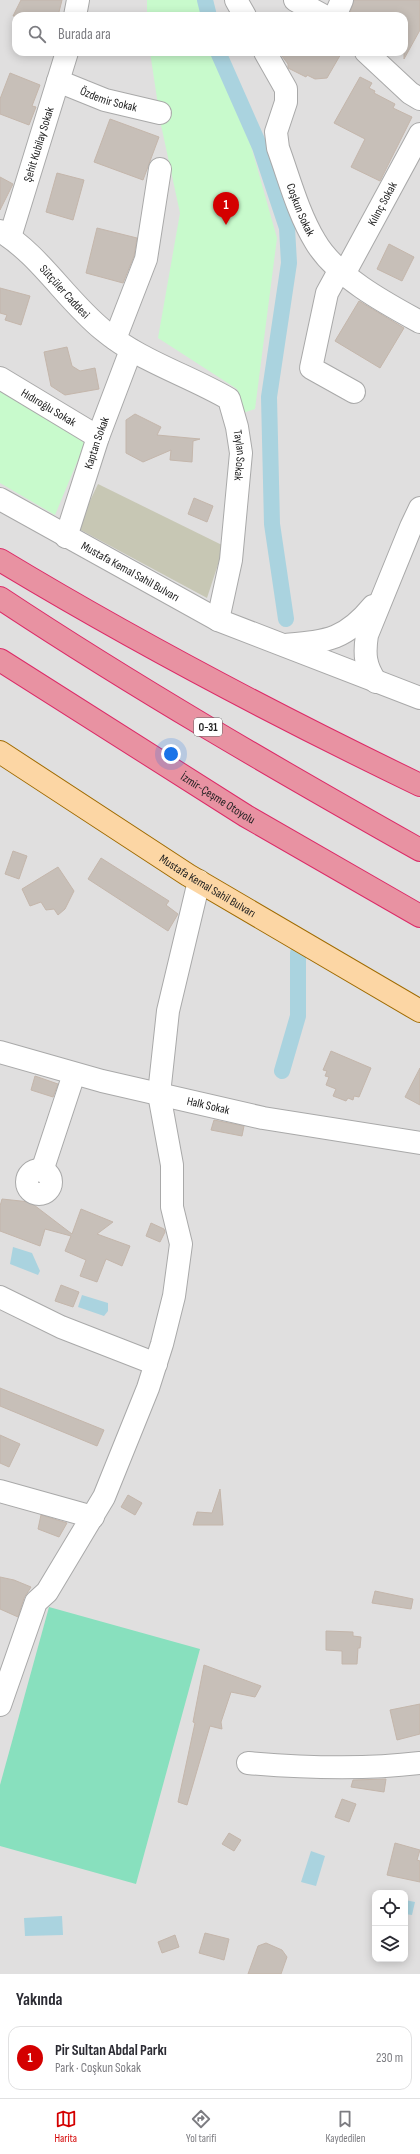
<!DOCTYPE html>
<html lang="tr">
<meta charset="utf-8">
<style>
:root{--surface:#fff;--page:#f2f2f3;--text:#2b2b33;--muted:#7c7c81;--line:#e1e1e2;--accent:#d40000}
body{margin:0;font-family:"Sofia Sans Condensed",sans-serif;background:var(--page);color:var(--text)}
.controls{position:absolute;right:12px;bottom:12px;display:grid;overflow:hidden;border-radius:8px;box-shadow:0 2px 10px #0003}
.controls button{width:36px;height:36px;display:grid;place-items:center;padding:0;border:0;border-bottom:1px solid var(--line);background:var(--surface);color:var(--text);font:20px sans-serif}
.you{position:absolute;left:171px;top:754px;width:14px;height:14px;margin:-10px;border:3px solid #fff;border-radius:50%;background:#1a73e8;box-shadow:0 0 0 6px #1a73e833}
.badge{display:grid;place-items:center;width:26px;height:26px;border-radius:50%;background:var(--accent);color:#fff;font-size:13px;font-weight:700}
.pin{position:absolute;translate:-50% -33px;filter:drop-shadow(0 1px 2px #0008)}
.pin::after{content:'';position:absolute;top:21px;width:14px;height:12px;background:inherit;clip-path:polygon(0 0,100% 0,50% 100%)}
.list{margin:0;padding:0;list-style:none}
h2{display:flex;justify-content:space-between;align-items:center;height:52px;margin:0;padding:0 16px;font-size:17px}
h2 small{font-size:13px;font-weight:400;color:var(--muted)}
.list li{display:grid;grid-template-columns:26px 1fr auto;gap:12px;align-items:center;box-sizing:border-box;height:64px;margin:0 8px 8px;padding:0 8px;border:1px solid var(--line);border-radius:12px}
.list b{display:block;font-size:15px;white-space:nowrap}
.list p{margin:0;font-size:13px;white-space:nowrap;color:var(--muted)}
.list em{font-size:13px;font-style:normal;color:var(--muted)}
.icon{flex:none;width:22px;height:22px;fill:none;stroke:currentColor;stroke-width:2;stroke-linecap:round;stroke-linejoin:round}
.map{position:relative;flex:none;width:420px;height:1974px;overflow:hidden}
.search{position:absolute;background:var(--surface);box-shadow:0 2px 10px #0003;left:12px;right:12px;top:12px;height:44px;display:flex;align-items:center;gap:10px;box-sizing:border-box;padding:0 14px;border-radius:12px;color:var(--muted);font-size:15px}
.sheet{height:124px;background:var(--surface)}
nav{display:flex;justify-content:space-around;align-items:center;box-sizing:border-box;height:56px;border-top:1px solid var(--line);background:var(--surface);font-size:11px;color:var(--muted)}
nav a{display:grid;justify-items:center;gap:2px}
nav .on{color:var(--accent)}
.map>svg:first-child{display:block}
.residential{fill:#e0dfdf;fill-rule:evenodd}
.construction{fill:#c7c7b4}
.park{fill:#c8facc}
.pitch{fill:#88e0be}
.water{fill:#aad3df}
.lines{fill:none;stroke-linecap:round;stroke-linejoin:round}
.canal{stroke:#aad3df;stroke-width:16}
.building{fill:#c7bfb8;stroke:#c4b6ab}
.minor-casing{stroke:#a9a9a9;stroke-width:24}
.major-casing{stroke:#a06b00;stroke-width:24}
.highway-casing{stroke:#dc2a67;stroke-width:24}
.minor{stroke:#fff;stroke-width:22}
.major{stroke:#fcd6a4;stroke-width:22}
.highway{stroke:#e892a2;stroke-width:22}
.labels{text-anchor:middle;stroke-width:3.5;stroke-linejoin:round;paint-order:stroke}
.shield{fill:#fff;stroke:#646464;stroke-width:1}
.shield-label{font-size:11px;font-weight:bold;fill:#222}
.street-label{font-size:12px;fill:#222;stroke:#fff}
</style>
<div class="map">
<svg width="420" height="1974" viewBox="0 0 420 1974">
<rect width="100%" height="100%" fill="#f2efe9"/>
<path class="residential" d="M0,0H420V1974H0ZM16,16H404V52H16ZM375,1893H405V1959H375Z"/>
<path class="construction" d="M98,484L224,546L207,598L77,528Z"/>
<path class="park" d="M147,0H203L206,16H147Z
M150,52H213L215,63L251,146L277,238L255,409L243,413L237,389L158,338L180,213L161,125Z
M0,390L85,443L55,515L0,483Z"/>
<path class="pitch" d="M49,1607L200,1649L136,1884L0,1846V1785Z"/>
<path class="water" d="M13,1247L32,1253L40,1271L38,1275L10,1264Z
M82,1295L108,1303V1311L104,1316L78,1307Z
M311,1851L325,1856L316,1886L301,1882Z
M405,1900L415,1902L412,1915L405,1914Z
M62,1916L63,1935L25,1936L24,1918Z"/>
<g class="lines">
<path class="canal" d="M205,0L209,16
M218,52L260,147L287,228L289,263L269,397L272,524L286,619
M282,1071L298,1016V953"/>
</g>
<path class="building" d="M21,0H62L58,16H13Z
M354,0H420V30L404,59V16H349Z
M279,52H342L327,78L315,79L307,75L306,77L288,68V64Z
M10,73L40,85L32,106L36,107L29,125L0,114V99Z
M360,77L372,83L369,88L375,91L374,93L395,104L393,108L412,117L380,181L351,167L365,139L334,123Z
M110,119L159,137L143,180L94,162Z
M57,173L84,180L73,220L46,212Z
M0,177L13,184L0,210Z
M97,228L137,238L134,256L123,283L86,273Z
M389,244L414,257L402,281L377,269Z
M0,288L30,296L21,325L5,320L7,315L0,313Z
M359,301L404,328L380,368L335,341Z
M67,347L72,366L80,371L95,368L99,389L65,395L51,386L44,352Z
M135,414L161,427L157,435L200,439L193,441L192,462L170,460L171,450L143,462L126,453V420Z
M194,498L213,506L207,522L188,514Z
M13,851L27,856L19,879L5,874Z
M101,858L169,901L166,905L178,914L168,931L88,879Z
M58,867L74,891L65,909L58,915L54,909L46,910L41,902L30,906L22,889Z
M331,1051L371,1068L359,1097L354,1096L353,1100L348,1098L346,1101L333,1096L336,1089L326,1085L329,1077L325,1076L327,1071L323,1070Z
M420,1068V1105L405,1097Z
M35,1076L58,1084L53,1097L31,1090Z
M214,1120L244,1126L242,1136L211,1130Z
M2,1199L30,1202L72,1234L81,1209L113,1222L97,1234L130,1246L122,1266L106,1259L97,1282L80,1276L86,1260L65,1251L71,1236L45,1229L40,1246L0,1231V1206Z
M151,1223L164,1229L165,1232L160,1242L146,1236Z
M61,1285L79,1292L73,1307L55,1301Z
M0,1388L104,1430L97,1446L0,1406Z
M0,1435L20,1444L9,1467L0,1463Z
M220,1489L223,1525H193L197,1512L212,1513Z
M128,1495L142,1503L135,1515L121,1507Z
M41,1515L67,1523L59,1537L38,1529Z
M0,1577L14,1580L31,1587L24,1598L18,1617L0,1609Z
M375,1591L413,1599L411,1609L372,1603Z
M326,1631L353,1632V1636L361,1637L360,1648H358L357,1664H342V1651L326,1650Z
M204,1665L261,1686L255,1697L231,1692L221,1722L222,1729L210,1726L187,1805L178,1802L195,1723L193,1722Z
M420,1704V1734L397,1740L390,1710Z
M386,1779L384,1792L351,1787L353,1780Z
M342,1799L356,1804L349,1822L335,1817Z
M229,1833L241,1840L234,1851L222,1844Z
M395,1843L420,1850L417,1860L420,1861V1882L387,1875Z
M205,1933L229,1939L224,1960L199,1953Z
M175,1935L179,1947L162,1953L158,1942Z
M266,1943L282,1950L287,1957L281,1974H248L258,1946Z"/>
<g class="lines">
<g class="minor-casing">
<g id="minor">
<path d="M236,0L245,16"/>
<path d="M295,0L324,16"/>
<path d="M75,16L78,0"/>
<path d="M335,16L342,0"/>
<path id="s1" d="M265,52L286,89V102L276,132L278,148C289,178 298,213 315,241C335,276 385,303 420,322"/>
<path d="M366,52L410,93L420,99"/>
<path id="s2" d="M58,81L105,100L160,113"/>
<path id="s3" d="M0,231C39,254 67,301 103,330C140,361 188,375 229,399L237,427L241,453L231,560L218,620"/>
<path id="s4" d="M10,237L67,52"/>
<path d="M339,271L327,293L311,368L354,392"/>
<path id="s5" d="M344,274L420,134"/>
<path d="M115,339L146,259L160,169"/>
<path id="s6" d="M0,378L98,437"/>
<path id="s7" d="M0,499L218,620L420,698"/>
<path id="s8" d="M66,537L98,437L131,350"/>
<path d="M285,645C328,641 345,640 373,606"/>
<path d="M376,682C365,666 364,654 367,635L411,527L420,508"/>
<path id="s9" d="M0,1052L102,1081L263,1118L420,1143"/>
<circle cx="39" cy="1182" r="12"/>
<path d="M42,1171L74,1074"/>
<path d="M0,1297L61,1327L156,1364"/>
<path d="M0,1491L93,1517"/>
<path d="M0,1705L36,1602L47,1592L104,1497L148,1388L162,1344L174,1296L181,1244L172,1207V1165L159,1094L168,1011L199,881"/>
<path d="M248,1763C306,1768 363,1770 420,1763"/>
</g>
</g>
<g class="major-casing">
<g id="major">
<path id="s10" d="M0,752L188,875L420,1011"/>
</g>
</g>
<g class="highway-casing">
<g id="highway">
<path d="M0,560C136,642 277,716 420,785"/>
<path d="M0,598C136,688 278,770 420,850"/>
<path id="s11" d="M0,660L246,816L420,916"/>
</g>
</g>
<use href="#minor" class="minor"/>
<use href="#major" class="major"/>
<use href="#highway" class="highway"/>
</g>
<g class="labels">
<rect class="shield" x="194" y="718" width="28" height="18" rx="3"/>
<g class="shield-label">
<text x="208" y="731">O-31</text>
</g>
<g class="street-label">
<text dy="4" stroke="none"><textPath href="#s2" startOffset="54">Özdemir Sokak</textPath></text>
<text dy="4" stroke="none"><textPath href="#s4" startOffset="97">Şehit Kubilay Sokak</textPath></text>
<text dy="4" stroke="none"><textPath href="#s5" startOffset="80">Kılınç Sokak</textPath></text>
<text dy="4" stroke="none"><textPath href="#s1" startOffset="169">Coşkun Sokak</textPath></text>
<text dy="4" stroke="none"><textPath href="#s3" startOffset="89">Sütçüler Caddesi</textPath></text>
<text dy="4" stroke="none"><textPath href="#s6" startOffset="57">Hıdıroğlu Sokak</textPath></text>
<text dy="4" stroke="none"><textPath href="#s8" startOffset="99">Kaptan Sokak</textPath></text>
<text dy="4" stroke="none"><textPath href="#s3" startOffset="345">Taylan Sokak</textPath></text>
<text dy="4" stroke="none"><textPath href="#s7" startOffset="149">Mustafa Kemal Sahil Bulvarı</textPath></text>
<text dy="4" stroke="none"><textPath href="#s11" startOffset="258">İzmir-Çeşme Otoyolu</textPath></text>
<text dy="4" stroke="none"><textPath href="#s10" startOffset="247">Mustafa Kemal Sahil Bulvarı</textPath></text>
<text dy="4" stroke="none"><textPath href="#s9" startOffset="215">Halk Sokak</textPath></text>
</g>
</g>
</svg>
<div class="controls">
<button><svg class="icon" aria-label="locate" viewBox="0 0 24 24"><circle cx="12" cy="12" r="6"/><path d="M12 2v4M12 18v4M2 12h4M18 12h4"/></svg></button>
<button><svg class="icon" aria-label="layers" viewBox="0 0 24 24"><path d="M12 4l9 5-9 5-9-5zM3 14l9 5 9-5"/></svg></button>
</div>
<div class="you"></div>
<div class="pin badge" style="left:226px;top:225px">1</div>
<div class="search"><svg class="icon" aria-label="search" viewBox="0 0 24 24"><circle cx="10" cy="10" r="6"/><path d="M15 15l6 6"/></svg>Burada ara</div>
</div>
<section class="sheet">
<h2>Yakında<small></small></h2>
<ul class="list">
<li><span class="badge">1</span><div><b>Pir Sultan Abdal Parkı</b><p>Park · Coşkun Sokak</p></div><em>230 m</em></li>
</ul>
</section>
<nav>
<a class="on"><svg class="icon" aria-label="map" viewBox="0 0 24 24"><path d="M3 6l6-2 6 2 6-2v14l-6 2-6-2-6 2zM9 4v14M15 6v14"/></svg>Harita</a>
<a><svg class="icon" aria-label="directions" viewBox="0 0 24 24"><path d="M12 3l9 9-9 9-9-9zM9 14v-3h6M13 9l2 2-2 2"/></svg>Yol tarifi</a>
<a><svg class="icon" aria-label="saved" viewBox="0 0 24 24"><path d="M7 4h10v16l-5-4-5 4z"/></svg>Kaydedilen</a>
</nav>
